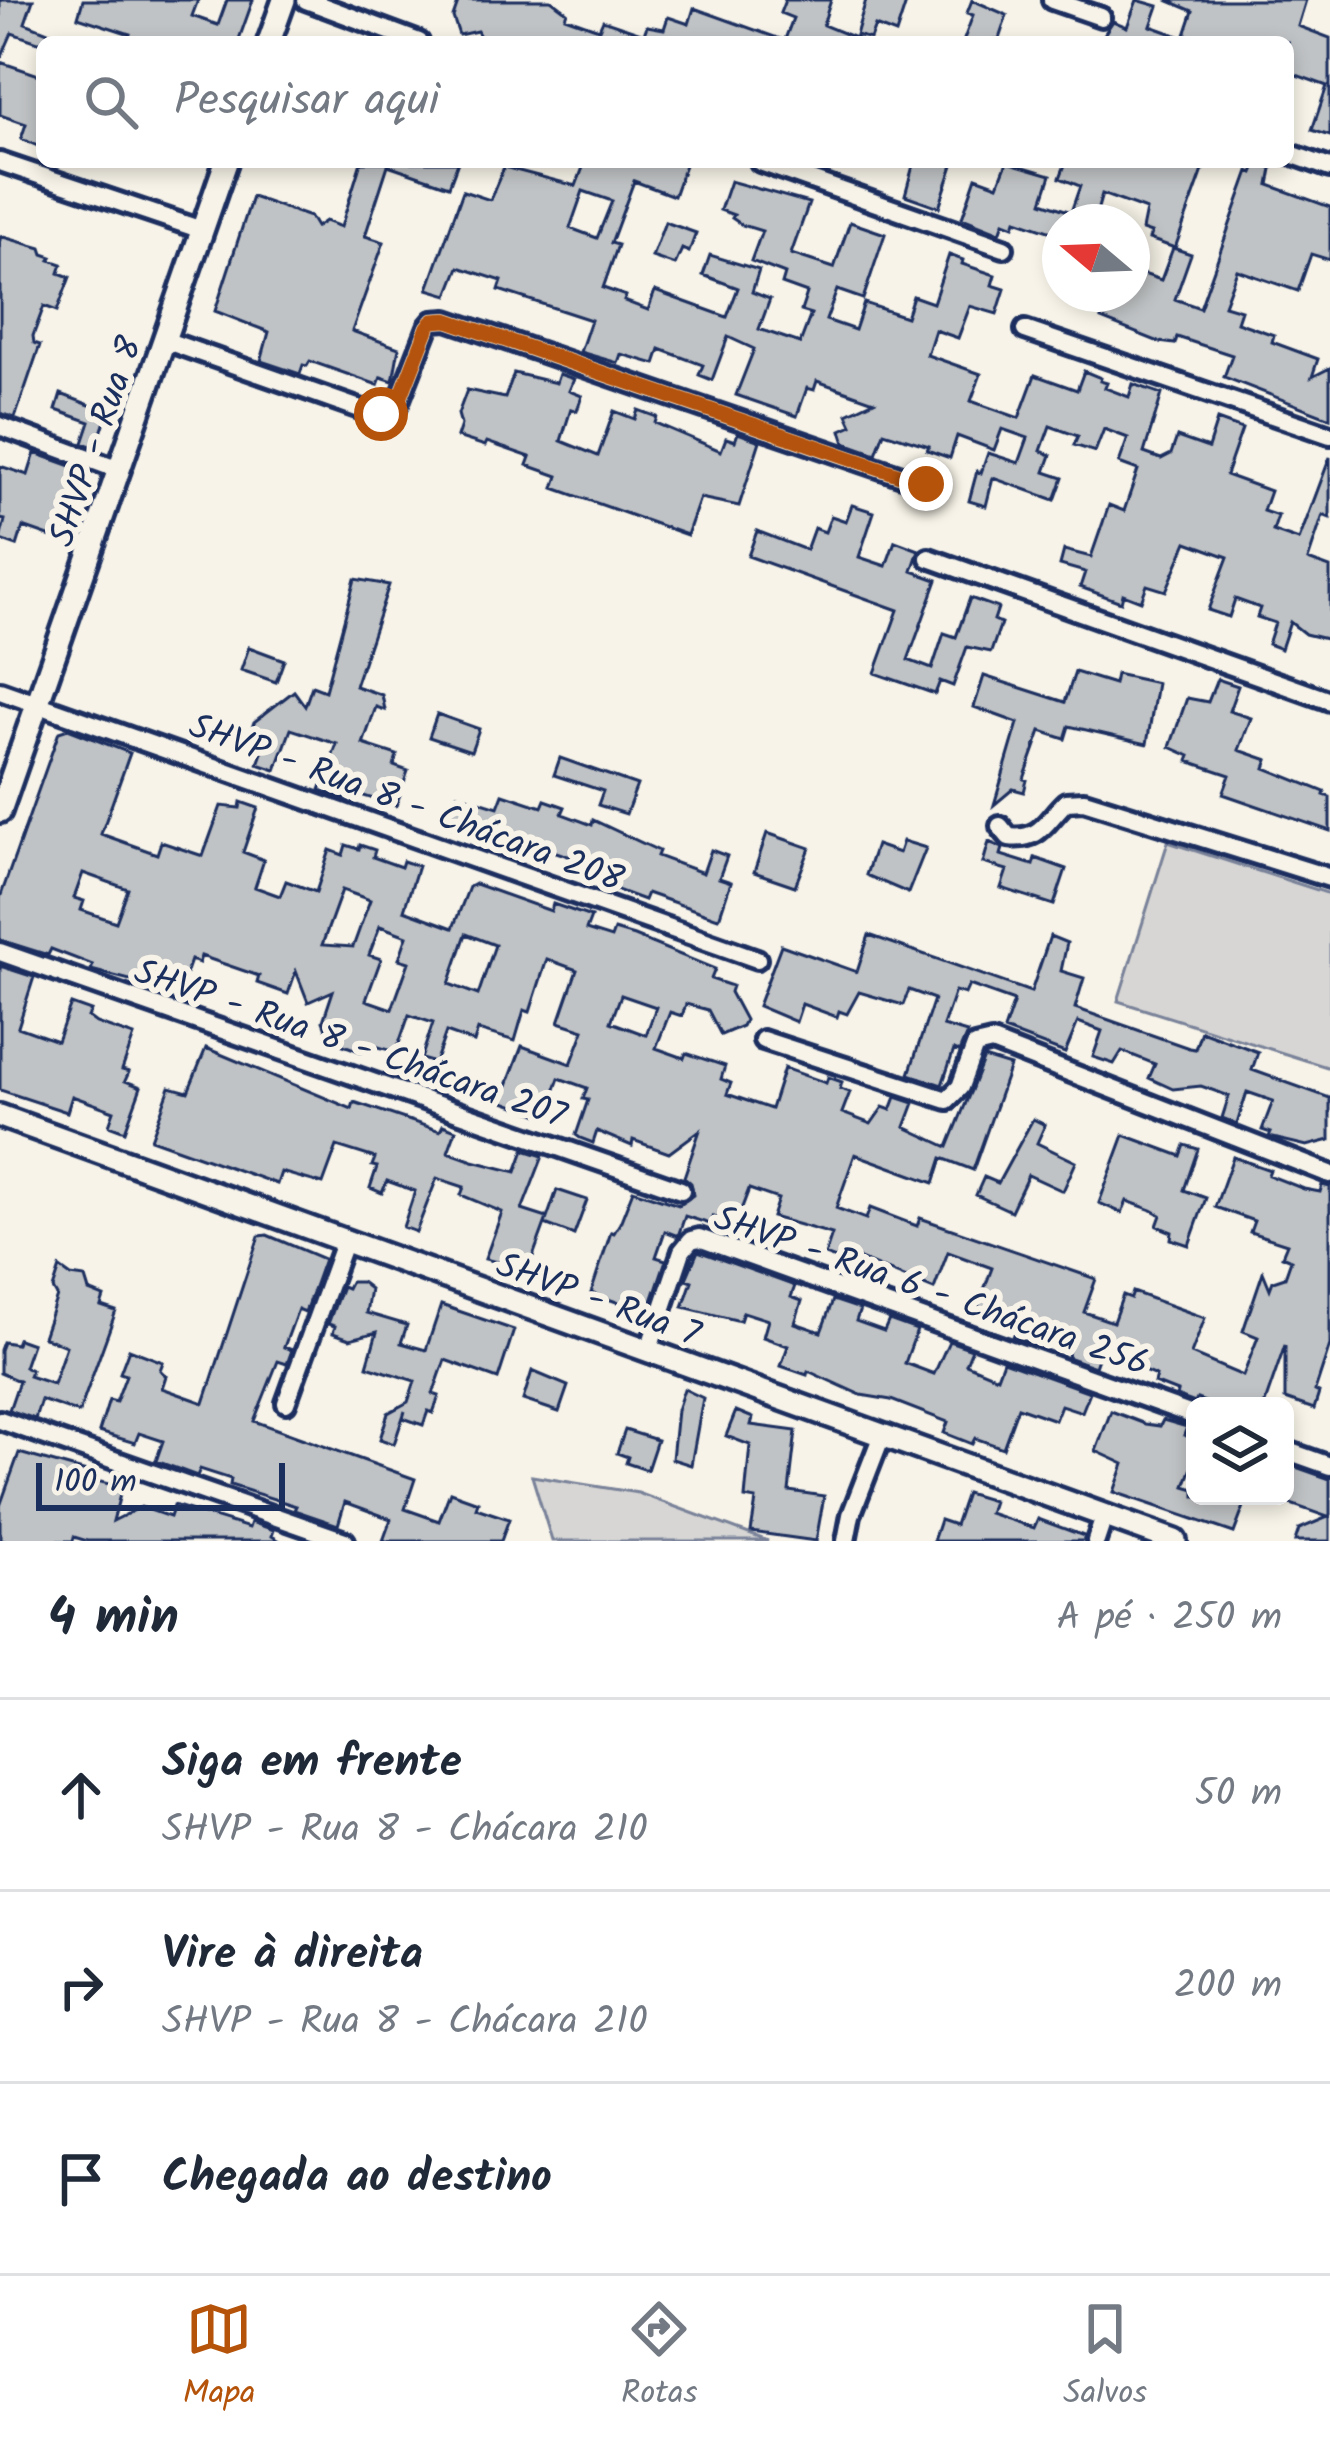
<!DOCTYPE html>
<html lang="pt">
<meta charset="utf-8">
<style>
:root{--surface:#fff;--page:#f6f6f7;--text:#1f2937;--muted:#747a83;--line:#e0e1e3;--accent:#b45309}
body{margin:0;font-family:Kalam,sans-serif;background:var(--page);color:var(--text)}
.controls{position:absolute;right:36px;bottom:36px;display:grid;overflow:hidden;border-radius:18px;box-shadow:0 6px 18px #0003}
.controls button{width:108px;height:108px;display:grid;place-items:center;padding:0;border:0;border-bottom:3px solid var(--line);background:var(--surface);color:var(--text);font:60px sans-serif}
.compass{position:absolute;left:1042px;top:204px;width:108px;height:108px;border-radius:50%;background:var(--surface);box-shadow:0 6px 18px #0003;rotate:289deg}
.scale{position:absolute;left:36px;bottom:30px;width:249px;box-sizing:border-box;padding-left:12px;border:6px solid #1b2f5e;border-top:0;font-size:33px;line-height:42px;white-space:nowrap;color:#1b2f5e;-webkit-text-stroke:9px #f7f3e8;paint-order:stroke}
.stop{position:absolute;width:36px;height:36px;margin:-27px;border:9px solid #b45309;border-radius:50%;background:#fff}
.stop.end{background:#b45309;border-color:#fff;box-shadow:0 3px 12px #0008}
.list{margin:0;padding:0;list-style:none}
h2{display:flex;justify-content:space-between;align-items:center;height:156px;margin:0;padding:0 48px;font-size:51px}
h2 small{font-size:39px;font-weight:400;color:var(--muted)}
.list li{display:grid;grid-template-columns:78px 1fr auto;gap:36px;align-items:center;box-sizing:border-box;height:192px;padding:0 48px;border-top:3px solid var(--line)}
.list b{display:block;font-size:45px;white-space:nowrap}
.list p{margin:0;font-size:39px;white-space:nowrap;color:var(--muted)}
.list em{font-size:39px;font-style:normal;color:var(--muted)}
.icon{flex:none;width:66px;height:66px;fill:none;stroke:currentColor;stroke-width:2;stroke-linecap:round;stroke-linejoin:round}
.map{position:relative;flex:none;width:1330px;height:1541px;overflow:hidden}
.search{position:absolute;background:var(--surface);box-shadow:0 6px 18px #0003;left:36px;right:36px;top:36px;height:132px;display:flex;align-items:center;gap:30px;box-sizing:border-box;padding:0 42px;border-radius:18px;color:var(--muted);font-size:45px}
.sheet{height:732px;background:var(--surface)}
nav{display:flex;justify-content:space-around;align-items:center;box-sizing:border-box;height:168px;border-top:3px solid var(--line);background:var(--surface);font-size:33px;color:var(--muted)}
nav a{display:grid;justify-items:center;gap:6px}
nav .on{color:var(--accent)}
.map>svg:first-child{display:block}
.green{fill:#d7d6d4;stroke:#798299;stroke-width:3}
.building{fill:#c0c3c5;stroke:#1b2f5e;stroke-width:3;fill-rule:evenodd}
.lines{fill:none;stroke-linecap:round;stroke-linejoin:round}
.minor-casing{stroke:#1b2f5e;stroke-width:26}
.tertiary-casing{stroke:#1b2f5e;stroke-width:30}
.minor{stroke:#f7f3e8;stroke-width:16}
.tertiary{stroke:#f7f3e8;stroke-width:21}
.route{stroke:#b45309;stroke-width:15}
.labels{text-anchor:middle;stroke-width:12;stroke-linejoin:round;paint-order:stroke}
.street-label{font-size:36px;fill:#1b2f5e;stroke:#f7f3e8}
</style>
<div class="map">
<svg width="1330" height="1541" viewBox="0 0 1330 1541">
<rect width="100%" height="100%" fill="#f7f3e8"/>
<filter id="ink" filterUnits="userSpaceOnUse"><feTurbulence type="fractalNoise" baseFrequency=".00833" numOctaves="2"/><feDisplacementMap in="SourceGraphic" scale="24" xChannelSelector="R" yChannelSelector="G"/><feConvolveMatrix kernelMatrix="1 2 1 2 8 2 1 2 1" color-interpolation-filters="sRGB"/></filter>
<g filter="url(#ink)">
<path class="green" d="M1168,842L1330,894V1068L1118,1001Z
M532,1476L638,1493L768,1541H552Z"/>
<path class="building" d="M0,0H33L25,23L73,42H38L12,33L0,60Z
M83,0H198L192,16L218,25L227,0H253L238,42H127L130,34L78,17Z
M459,0H551L567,12L565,17L599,29L603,20L644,34L647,26L664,29L668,17L689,24L694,8L783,40L483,42L477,31L459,35L453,17Z
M785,0H831L823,25L865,42H784L793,18L780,13Z
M866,0H907L896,34L875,26L870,39L856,35Z
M972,0L1007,15L999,39L963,42L973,15L967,13Z
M1137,0L1158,6L1151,26L1184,38L1193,11L1167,0H1306L1298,26L1330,38V136L1312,130L1327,86L1288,72V42H1120L1103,36L1113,21L1127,27Z
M0,62L42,76V135L38,146L21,139L26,124L0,115Z
M361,162H458L449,186L388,165L365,236L384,242L352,331L399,348L393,381L381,377L378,385L310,361L307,366L303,365L300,374L261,361L269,332L215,311L252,197L310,217L316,227L325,221L341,227Z
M585,162H686L674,196L634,181L611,243L618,245L603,288L626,296L624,301L648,310L655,291L727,317L738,288L703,275L710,255L759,270L752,292L770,299L759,329L800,343L811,314L801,311L807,293L782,284L785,274L751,261L762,231L742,225L732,218L734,215L720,210L730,181L809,203L791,254L834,268L850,222L885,234L863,299L837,290L826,320L855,330L864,303L906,317L913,296L933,303L949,255L963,260L962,264L995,275L992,285L1005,289L997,314L970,306L958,338L935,330L927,355L981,374L971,401L1019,418L1035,375L1077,390L1084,371L1101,378L1100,381L1107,383L1105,388L1129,397L1133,384L1162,394L1144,453L1161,459L1171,454L1177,437L1208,448L1217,420L1242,429L1226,475L1270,491L1263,511L1278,516L1273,531L1299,540L1330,457V518L1323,515L1308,560L1330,568V640L1305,634L1290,622L1281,649L1268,644L1275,623L1257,617L1260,608L1235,599L1229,617L1208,610L1228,557L1187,542L1166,591L1147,585L1141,601L1123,594L1121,602L1080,587L1085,572L1060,565L1064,550L1091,557L1109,505L1124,511L1138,470L1119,463L1128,438L1104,429L1095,452L1074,445L1078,436L1050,426L1041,451L1051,455L1045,472L1063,478L1055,500L993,478L986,506L969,501L977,471L981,473L988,453L1019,463L1028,438L1002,429L994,450L957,436L950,458L927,450L929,446L884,432L876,454L845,443L841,430L852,425L847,414L874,401L817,381L814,390L807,388L797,416L736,395L754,349L728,337L712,380L699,375L703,365L660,349L655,364L621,354L618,363L580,352L591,320L499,290L502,281L459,267L448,295L428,289L463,191L490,200L504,167L576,186ZM583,191L612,201L597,238L570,228Z
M914,162H954L939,207L905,195Z
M1007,162L1051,175L1042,202L1071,212L1080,186L1060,178L1066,162H1206L1175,248L1149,239L1151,233L1142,230L1146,210L1102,194L1094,222H1060V235L1016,220L1014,226L1004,222L1000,233L962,218L976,177L998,185Z
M1257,163L1272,169L1269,185L1330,207V260L1311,254L1298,291L1237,270L1224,305L1241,310L1237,322L1274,335L1272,342L1318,359L1312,377L1330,368V418L1224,377L1232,355L1177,337L1175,344L1159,342L1101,319L1110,294H1132V270L1161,280L1173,248L1191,254L1175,299L1200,308L1249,171L1253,173Z
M665,222L696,233L689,252L682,249L675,265L652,257Z
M0,236L41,248L43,254L52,257L50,260L62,264L59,273L70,277L57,311L44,306L33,336L34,343L40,345L15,418L0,413Z
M514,373L556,383L559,374L574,379L569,391L582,396L577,411L571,409L561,441L598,456L614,411L635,419L638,410L657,417L655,423L721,451L726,438L735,441L738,433L760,441L739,506L700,498L687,535L554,488L558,476L527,465L530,457L487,442L485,446L457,437L461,425L458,414L467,390L505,398Z
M61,394L108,412L96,448L83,443L90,422L56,410Z
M35,453L88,472L63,541L23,527L17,546L0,540L5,520L0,519V466L28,475Z
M852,505L874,512L859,557L886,566L895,541L919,550L912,571L937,580L908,660L932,669L944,633L956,637L970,598L998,608L994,620L1001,623L991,652L967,647L953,686L940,681L935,694L875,673L898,610L748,556L757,531L806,550L814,528L825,532L831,516L846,521Z
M355,579L389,585L355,686L382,695L385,710L376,707L363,744L397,755L394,766L408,771L396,806L348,791L345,799L320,790L337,744L291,729L276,770L258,764L263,750L250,733L254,722L294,691L305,706L312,686L325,691Z
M249,647L284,660L276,682L241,670Z
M1075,672L1114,684L1116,674L1157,683L1147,744L1069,726L1065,739L1041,731L1024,779L1027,780L1024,792L1013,789L994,805L1018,723L974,707L984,676L1065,702Z
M1217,679L1238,686L1229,711L1251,718L1239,750L1268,760L1265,768L1325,792L1324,795L1330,797V831L1223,794L1230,775L1188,761L1190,756L1170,747L1187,698L1208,702Z
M437,714L479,729L471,751L429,737Z
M68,729L130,753L101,834L157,854L161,842L203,856L221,806L240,808L241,802L258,808L243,852L264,860L255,887L280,896L286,881L316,892L330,850L343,855L346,845L359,849L360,845L375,850L373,857L401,867L403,861L418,866L404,910L453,928L469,887L475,884L551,911L553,904L591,917L586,930L611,938L614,930L634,936L715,969L711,979L732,986L730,992L745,1020L742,1026L721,1035L708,1010L686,1004L682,1016L670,1012L656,1048L684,1058L686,1053L725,1066L721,1079L731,1083L727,1094L771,1109L784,1068L826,1083L828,1077L842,1082L840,1089L850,1092L842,1113L871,1124L883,1107L891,1110L896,1097L914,1103L905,1127L948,1147L984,1058L1010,1066L973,1170L942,1158L934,1183L855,1154L836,1208L866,1219L870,1208L917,1226L920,1218L1096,1279L1084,1312L1113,1322L1123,1295L1131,1298L1133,1292L1205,1318L1191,1354L1243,1376L1258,1337L1243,1331L1263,1272L1270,1289L1273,1281L1285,1277L1291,1260L1282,1256L1287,1244L1250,1232L1254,1221L1215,1207L1233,1157L1270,1170L1268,1175L1304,1189L1320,1192L1322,1185L1330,1187V1345L1315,1391L1319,1393L1314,1409L1285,1399V1345L1264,1406H1215L1197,1399L1195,1403L1176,1396L1177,1392L1154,1383L1156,1376L1127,1364L1133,1348L1105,1338L1095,1367L1067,1357L1069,1350L1030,1336L1027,1342L1013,1337L1018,1324L991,1313L988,1319L975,1314L992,1268L948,1252L934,1289L850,1255H840L838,1260L825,1255L832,1234L772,1217L778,1199L749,1189L741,1210L732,1207L727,1222L713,1217L710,1224L685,1216L678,1236L665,1231L656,1257L666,1260L648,1313L591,1293L611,1232L614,1233L620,1223L633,1190L679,1205L693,1195L691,1183L684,1177L700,1130L669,1153L633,1140L632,1146L597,1131L593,1143L580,1138L576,1135L588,1100L583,1099L587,1088L559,1078L545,1117L501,1101L522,1046L571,1064L584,1030L559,1022L577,970L547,959L530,1012L524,1010L515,1041L478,1030L474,1042L446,1032L435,1063L421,1059L433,1023L409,1015L396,1052L365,1043L362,1052L333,1041L336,1032L326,1029L323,1021L333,991L308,1002L296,971L288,994L257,983L259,976L201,956L199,963L191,960L184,980L155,969L149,985L91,970L93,965L51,949L48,955L0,940V898L59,732ZM83,873L128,889L116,922L81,910L84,901L74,898ZM342,890L370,900L353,947L322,945ZM380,926L407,936L399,959L409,962L392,1009L366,1000L381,959L369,955ZM466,934L495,945L478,995L449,984ZM621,995L656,1007L646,1035L611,1022Z
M560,758L637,785L626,814L598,805L603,791L554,775Z
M457,794L498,807L503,794L542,807L545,800L565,807L562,814L592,825L593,820L659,851L657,856L703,873L711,850L727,856L719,878L731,882L720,915L718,918L647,893L644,900L606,886L595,879L592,872L574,865L577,859L530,843L526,855L446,825Z
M767,833L810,848L795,886L754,872Z
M903,841L926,848L908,893L866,875L876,845L899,853Z
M989,842L1003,848L1001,855L1033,865L1035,858L1066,869L1054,905L1001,888L1007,870L983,863Z
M869,935L1031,992L1050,936L1067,943L1061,971L1084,978L1075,1008L1189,1048L1195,1049L1201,1031L1258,1052L1252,1070L1330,1098V1140L1307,1146L1269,1137L1271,1133L1262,1130L1273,1101L1247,1092L1237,1124L1222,1118L1229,1096L1201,1086L1173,1089L1149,1078L1155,1064L1122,1051L1114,1064L1093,1057L1102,1031L1078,1022L1065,1053L1004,1030L1014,1001L969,985L965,994L955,991L943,1026L967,1033L959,1052L954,1050L942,1085L909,1074L934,999L909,990L903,1005L859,992L847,1014L839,1011L837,1017L802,1004L796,1022L758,1006L781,945L857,972Z
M0,966L34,977L18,1027L57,1041L71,1004L91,1011L88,1017L96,1023L134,1036L122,1070L129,1072L125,1081L141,1087L125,1131L109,1125L114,1111L72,1096L67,1112L0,1090Z
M206,1048L352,1109L354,1102L440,1131L443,1125L456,1130L448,1152L473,1161L516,1172L524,1150L543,1156L522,1210L547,1218L528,1270L485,1259L502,1212L461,1195L464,1187L437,1178L416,1232L403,1227L415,1191L387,1181L382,1193L370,1188L377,1167L372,1166L375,1158L337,1146L323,1184L281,1172L277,1184L151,1139L170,1087L188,1092Z
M1033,1119L1045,1125L1037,1143L1076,1162L1063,1191L1028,1175L1011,1211L976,1195L984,1177L998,1183Z
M1124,1135L1181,1156L1185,1145L1198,1149L1184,1190L1206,1198L1189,1245L1171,1239L1172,1232L1157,1226L1161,1215L1152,1210L1127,1201L1122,1213L1099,1203Z
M557,1190L587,1200L574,1235L545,1224Z
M267,1235L324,1259L305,1312L298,1309L284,1347L292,1350L287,1364L278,1361L254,1421L415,1479L405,1509L439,1521L450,1492L478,1502L476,1508L509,1519L501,1541H383L391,1519L345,1502L338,1525L294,1510L296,1506L230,1485L231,1479L200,1469L197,1476L156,1461L163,1441L139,1433L135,1443L99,1432L109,1400L116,1402L126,1375L120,1373L129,1349L163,1362L160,1370L166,1376L162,1388L204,1403L259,1236Z
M698,1251L795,1286L791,1297L802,1301L795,1323L821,1332L833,1300L860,1309L856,1321L884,1331L889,1320L917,1330L905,1363L934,1374L949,1341L972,1349L966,1364L997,1377L1003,1361L1090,1392L1082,1412L1061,1405L1055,1420L1018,1407L1003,1448L975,1438L972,1444L944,1433L948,1422L891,1400L861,1395L808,1371L807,1375L781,1366L788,1346L763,1337L768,1320L743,1312L740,1321L683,1307L692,1281L686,1279Z
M60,1268L71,1276L85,1278L89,1291L104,1297L101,1306L116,1311L79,1413L41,1400L35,1419L9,1410L19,1381L0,1373V1350L3,1342L16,1344L18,1339L32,1344L24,1367L31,1370L29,1376L53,1384L66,1346L43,1337L57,1296L53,1289Z
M350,1282H361L370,1289L366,1313L407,1325L401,1343L426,1350L441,1305L514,1330L498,1379L445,1360L433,1394L439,1396L433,1413L428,1411L423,1425L403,1418L405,1411L394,1444L380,1439L388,1413L408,1402L415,1381L367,1366L377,1332L350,1339L333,1333L335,1326L328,1324L342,1286L347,1288Z
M532,1371L568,1386L559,1412L523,1400Z
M684,1389L703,1398L691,1465L672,1459L677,1410Z
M736,1411L753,1418L751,1425L796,1431L789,1491L824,1496L816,1541L751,1532L756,1500L745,1498L750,1445L726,1436Z
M1111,1411L1145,1424L1160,1426L1163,1420L1187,1427L1184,1435L1195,1439V1460L1185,1486L1195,1489V1496H1248L1234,1533L1114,1492L1124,1464L1096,1451Z
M625,1430L657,1440L647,1470L626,1463L628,1457L617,1453Z
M19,1453L94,1474L92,1480L122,1487L113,1521L141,1507L170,1517L174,1505L249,1528L251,1522L274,1530L272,1536L280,1541H87L74,1537L73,1541H0V1506Z
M1293,1466L1330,1479V1541H1295L1299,1529L1328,1517L1285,1502V1482Z
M966,1493L993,1501L989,1513L1034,1528L1038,1519L1084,1536V1541H933L940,1520L955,1525Z"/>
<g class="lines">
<g class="minor-casing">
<path id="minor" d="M306,0L419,42
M1052,0L1101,17
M1288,153L1330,168
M0,162L202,230
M760,162L1004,248
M1025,330L1330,435
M164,340L377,415L398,404L428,327L433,321L447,320L925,484
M0,426L119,470
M929,558L1330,701
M0,691L757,959
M1000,826L1009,837C1042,841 1046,820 1066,802L1084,801L1330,878
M0,952L681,1190
M763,1040L947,1100L960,1087L975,1046L992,1042L1330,1174
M649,1349L682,1251L691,1240L699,1238L1195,1416
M286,1403L345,1240
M0,1420L345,1541
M1285,1450L1330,1466
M846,1541L851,1515L882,1435
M1096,1541L1104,1517"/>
</g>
<g class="tertiary-casing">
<path id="tertiary" d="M269,42L284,0
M0,811L226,162
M0,1116L1175,1541"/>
</g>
<use href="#minor" class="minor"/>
<use href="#tertiary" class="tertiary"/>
</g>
</g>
<g class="lines" filter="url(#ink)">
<path class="route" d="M381,414L398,404L428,327L433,321L447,320L926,484"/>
</g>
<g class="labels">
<g class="street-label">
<text transform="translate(94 441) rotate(-71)" y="13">SHVP - Rua 8</text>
<text transform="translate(407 801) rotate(20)" y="13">SHVP - Rua 8 - Chácara 208</text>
<text transform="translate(351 1042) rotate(19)" y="13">SHVP - Rua 8 - Chácara 207</text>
<text transform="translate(932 1289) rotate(19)" y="13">SHVP - Rua 6 - Chácara 256</text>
<text transform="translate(599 1298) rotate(20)" y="13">SHVP - Rua 7</text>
</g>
</g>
</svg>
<div class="controls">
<button><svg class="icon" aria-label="layers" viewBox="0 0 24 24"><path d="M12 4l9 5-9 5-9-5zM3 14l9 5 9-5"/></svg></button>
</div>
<svg class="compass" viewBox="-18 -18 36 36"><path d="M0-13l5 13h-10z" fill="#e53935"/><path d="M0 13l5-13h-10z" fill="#747a83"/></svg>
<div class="scale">100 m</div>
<div class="stop" style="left:381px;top:414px"></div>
<div class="stop end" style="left:926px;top:484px"></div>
<div class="search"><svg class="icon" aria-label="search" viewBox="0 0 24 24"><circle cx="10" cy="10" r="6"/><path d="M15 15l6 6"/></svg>Pesquisar aqui</div>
</div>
<section class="sheet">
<h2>4 min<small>A pé · 250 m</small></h2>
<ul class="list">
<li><svg class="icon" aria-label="ahead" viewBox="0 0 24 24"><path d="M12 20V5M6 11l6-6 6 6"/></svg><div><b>Siga em frente</b><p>SHVP - Rua 8 - Chácara 210</p></div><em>50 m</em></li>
<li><svg class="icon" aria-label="right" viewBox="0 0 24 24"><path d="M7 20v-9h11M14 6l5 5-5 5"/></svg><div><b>Vire à direita</b><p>SHVP - Rua 8 - Chácara 210</p></div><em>200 m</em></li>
<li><svg class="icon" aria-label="arrive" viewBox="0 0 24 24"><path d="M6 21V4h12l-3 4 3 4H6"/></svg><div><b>Chegada ao destino</b></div></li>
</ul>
</section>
<nav>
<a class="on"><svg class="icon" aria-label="map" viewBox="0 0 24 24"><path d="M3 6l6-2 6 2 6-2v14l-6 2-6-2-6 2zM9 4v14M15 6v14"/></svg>Mapa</a>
<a><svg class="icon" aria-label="directions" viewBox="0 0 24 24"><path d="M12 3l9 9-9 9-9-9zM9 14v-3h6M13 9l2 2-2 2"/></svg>Rotas</a>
<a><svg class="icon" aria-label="saved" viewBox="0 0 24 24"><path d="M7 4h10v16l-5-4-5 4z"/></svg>Salvos</a>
</nav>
